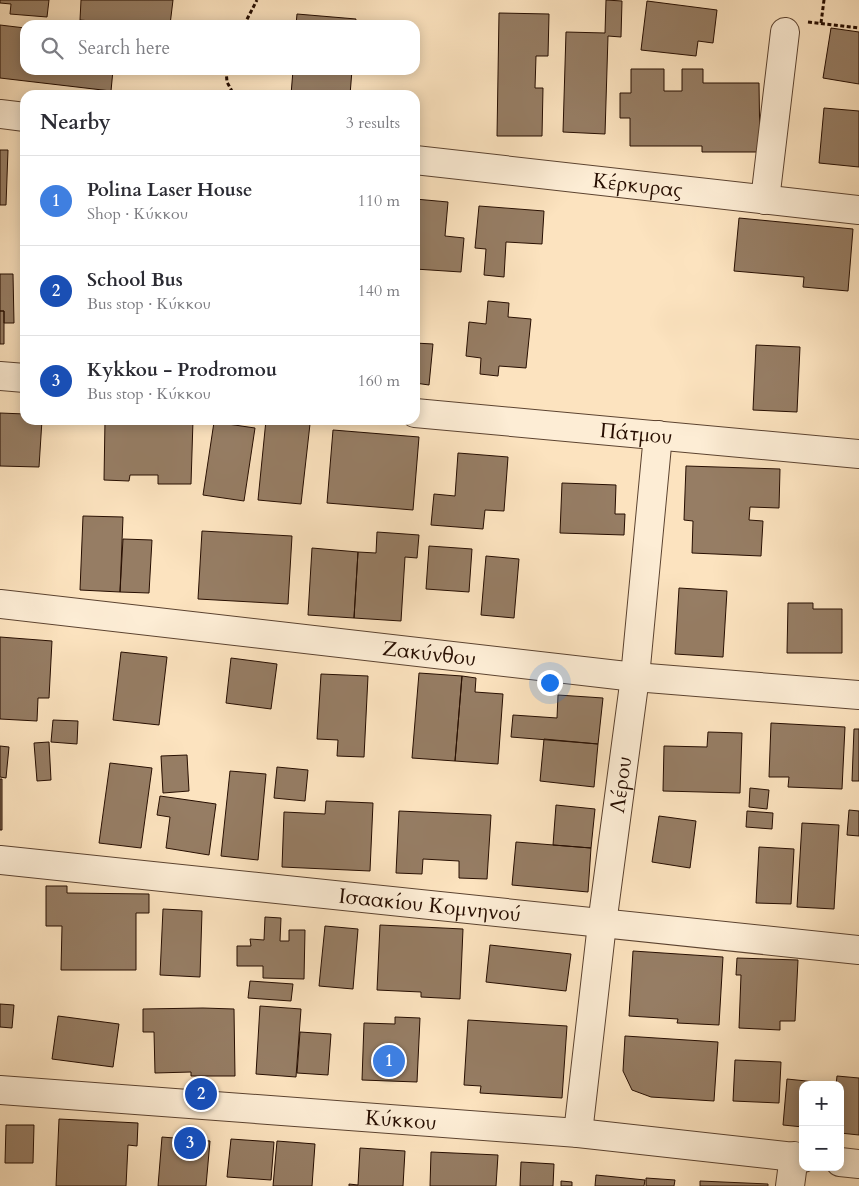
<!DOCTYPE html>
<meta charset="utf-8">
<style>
:root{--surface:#fff;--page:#f7f7f7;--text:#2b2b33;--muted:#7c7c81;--line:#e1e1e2;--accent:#7c3aed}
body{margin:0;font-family:Cardo,serif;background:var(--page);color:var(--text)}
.controls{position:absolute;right:15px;bottom:15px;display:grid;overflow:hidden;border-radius:10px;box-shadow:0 2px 12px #0003}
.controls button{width:45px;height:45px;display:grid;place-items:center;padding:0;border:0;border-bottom:1px solid var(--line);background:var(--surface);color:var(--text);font:25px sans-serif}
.you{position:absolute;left:549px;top:682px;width:18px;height:18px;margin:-12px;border:4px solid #fff;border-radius:50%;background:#1a73e8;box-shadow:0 0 0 8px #1a73e833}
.badge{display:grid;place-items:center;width:32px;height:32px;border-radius:50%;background:var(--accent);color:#fff;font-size:16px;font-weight:700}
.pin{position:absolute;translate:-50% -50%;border:2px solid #fff;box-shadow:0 1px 5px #0006}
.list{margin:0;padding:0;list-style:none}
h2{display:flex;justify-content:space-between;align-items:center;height:65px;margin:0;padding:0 20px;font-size:21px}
h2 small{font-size:16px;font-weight:400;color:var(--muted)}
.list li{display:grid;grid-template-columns:32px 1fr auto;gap:15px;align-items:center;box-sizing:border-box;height:90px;padding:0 20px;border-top:1px solid var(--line)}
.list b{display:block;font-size:19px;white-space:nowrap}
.list p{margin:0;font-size:16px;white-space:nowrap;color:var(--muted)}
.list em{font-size:16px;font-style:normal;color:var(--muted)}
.icon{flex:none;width:28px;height:28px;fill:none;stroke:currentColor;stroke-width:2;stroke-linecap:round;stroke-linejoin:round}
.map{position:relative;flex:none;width:859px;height:1186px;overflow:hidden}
.search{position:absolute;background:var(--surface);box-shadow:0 2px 12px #0003;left:20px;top:20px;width:400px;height:55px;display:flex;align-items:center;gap:12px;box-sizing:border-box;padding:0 18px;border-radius:15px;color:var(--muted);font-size:19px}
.panel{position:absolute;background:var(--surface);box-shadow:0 2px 12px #0003;left:20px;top:90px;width:400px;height:335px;border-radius:15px}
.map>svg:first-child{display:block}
.building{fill:#967d64;stroke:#270e01}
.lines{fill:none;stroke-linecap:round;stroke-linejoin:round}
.minor-casing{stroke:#5c4330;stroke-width:30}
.path{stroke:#270e01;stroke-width:3;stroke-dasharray:4 2.5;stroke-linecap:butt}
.minor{stroke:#fdedd5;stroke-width:28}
.labels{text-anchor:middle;stroke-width:4.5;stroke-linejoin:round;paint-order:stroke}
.street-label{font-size:21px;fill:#270e01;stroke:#fdedd5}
</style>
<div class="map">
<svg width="859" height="1186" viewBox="0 0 859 1186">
<rect width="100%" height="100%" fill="#fce3bf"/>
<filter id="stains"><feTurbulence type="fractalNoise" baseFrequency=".004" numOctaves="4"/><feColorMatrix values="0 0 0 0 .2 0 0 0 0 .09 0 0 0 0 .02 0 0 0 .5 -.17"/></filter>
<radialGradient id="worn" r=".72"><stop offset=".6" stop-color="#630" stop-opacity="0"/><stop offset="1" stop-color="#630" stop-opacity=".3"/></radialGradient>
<path class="building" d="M0,0H49L47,17L10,14L11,4L0,3Z
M81,0H173L170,25H135L80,20Z
M606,0L622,1L621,37L608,36L605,134L563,132L566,32L605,33Z
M647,1L717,10L713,43L698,41L696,56L641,50Z
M499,13L549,14L548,56H536L535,88H543L542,136H497Z
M297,14L356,19L355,25H296Z
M0,25L25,28V70H113L111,91L0,78Z
M831,28L859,32V84L823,78Z
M631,69H664V91H682V69H703V83H759L760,152H702V146H630V118H620V93H631Z
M293,70H352L350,95H291Z
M824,108L859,111V167L819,163Z
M0,150H8L6,205H0Z
M415,199L448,202L445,236L464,238L461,272L415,269Z
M479,206L544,211L542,244L506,242L504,277L484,275L486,249L475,248Z
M739,218L853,229L848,291L803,287L804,277L734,271Z
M0,274H13L14,323H4V311H0Z
M488,301L509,303L508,317L531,319L526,368L499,366L498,376L480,374L481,358L466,356L469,322L486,324Z
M0,311H4V344H0Z
M415,343L433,344L429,385L415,383Z
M756,345L800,347L797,412L753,410Z
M0,413L25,414V420H42L39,467L0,466Z
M105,420H193L191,484H158V475H130L129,481L104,480Z
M266,420L310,424L301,504L258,500Z
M214,422L255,428L244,501L203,495Z
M333,430L419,437L413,510L327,503Z
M458,453L508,457L504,511L485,510L483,529L431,525L434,494L455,496Z
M686,466L780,469L779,508L750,507L749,520L763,521L761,556L692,553L693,521L684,520Z
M562,483L616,485L615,514H625L624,535L560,533Z
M83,516L123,517L120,592L80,590Z
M202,531L292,536L288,604L198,599Z
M377,532L419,535L417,558L405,557L401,621L354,618L358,552L376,553Z
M123,539L152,540L149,593L120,592Z
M429,546L472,549L469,592L426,589Z
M312,548L358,552L354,618L308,615Z
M486,556L519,559L514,618L481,615Z
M679,588L727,591L723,657L675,654Z
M788,603H813V609H842V653H787Z
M0,637L52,641L49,698H38L37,721L0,719Z
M121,652L167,657L159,725L113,720Z
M231,658L277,664L271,709L226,703Z
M419,673L462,676L455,761L412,758Z
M321,674L368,676L364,757L337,756L338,740L317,739Z
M462,676L476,678L475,692L503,694L498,764L455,761Z
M558,695L603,698L598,744L511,737L513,715L557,718Z
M53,720L78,721L77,744L51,742Z
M771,723L845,727L842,789L788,787L789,777H769Z
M854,729H859V781H852Z
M708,732L742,733L740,793L663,791L664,746L707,747Z
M544,739L598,744L594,787L540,781Z
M49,742L51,780L37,781L34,743Z
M0,746L9,747L6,778L0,777Z
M187,755L189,791L163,793L161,756Z
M110,763L152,768L141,848L99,843Z
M277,767L308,770L305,801L274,798Z
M230,771L266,774L258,860L221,856Z
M0,779H2V830H0Z
M750,788L769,790L767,809L749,807Z
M160,796L216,804L209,855L166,848L170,817L157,815Z
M326,801L373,803L370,871L282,867L284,812L325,814Z
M556,805L595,809L591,848L553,845Z
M849,810L859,811V836L847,835Z
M399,811L491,815L487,879L459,878V861L423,859L422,874L396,873Z
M747,811L773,813L772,829L746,827Z
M659,816L696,821L690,868L652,862Z
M802,823L839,825L834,909L797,907Z
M516,842L591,848L588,892L512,885Z
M759,847L794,849L791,904L756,903Z
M46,886H67V893L149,894V913H136V970H61L62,926H46Z
M163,909L202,911L200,977L160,975Z
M265,917L281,918L280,941H289V930H305L304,979L263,978V966H237V946H251L250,939L264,940Z
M380,925L463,929L460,999L421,997V992L377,990Z
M325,926L358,929L353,989L319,986Z
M490,945L571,954L566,991L486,982Z
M633,951L723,957L719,1025L677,1023L678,1019L629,1016Z
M737,958L798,960L795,1021H780V1030L739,1028L741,975H736Z
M250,981L293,984L291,1001L248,998Z
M0,1004L14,1005L12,1028L0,1027Z
M260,1006L301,1009L296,1077L256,1074Z
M203,1008L234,1009L235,1076H191V1072L155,1073L154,1032H143V1009Z
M58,1016L119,1024L113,1067L52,1059Z
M395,1017L420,1018L417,1082L362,1080L364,1023L395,1024Z
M468,1020L567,1026L562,1098L480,1093L481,1086L464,1085Z
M300,1032L331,1034L328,1075L297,1073Z
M625,1036L718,1042L714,1101L651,1097L632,1090L623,1071Z
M735,1060L781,1062L779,1103L733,1101Z
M837,1076L859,1078V1135L840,1133V1085H836Z
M787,1079L826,1083L803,1085V1127L783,1125Z
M59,1119L138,1123L137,1146L128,1145L126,1186H56Z
M6,1125H34L33,1163H5Z
M162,1137L210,1141L206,1186H158Z
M231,1139L274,1142L271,1180L227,1177Z
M277,1141L315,1144L312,1186H273Z
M360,1148L405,1151L403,1186H349V1184L358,1185Z
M431,1152L498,1155L496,1186H430Z
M521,1162L554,1164L553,1186H520Z
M596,1175L645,1180L644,1186H595Z
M646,1178L675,1180L674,1186H646Z
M561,1181L572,1182V1186H561Z
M700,1181L768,1184V1186H700Z"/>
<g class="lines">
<g class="minor-casing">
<g id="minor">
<path d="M0,114L25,117"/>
<path id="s1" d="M415,160L859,210"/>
<path d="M765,200L785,32"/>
<path d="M0,376L25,378"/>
<path id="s2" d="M415,413L859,454"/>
<path id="s3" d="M0,604L635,677L859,695"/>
<path id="s4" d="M0,860L859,950"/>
<path id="s5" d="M0,1090L578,1133L803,1158"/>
<path id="s6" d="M578,1133L602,924L635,677L658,435"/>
<path d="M840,1162L859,1164"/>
<path d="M790,1186L794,1156"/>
</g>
</g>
<path class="path" d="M808,22L859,28
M821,23L824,0H822
M244,25L257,0
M226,70L227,82L234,95"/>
<use href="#minor" class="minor"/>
</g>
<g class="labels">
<g class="street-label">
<text dy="7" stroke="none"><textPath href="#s1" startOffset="224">Κέρκυρας</textPath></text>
<text dy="7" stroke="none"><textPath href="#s2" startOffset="222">Πάτμου</textPath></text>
<text dy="7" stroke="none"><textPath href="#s3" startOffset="432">Ζακύνθου</textPath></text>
<text dy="7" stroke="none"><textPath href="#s6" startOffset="351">Λέρου</textPath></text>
<text dy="7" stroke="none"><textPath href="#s4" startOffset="432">Ισαακίου Κομνηνού</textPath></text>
<text dy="7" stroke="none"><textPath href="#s5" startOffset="402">Κύκκου</textPath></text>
</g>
</g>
<rect width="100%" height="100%" filter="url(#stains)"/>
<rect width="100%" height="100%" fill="url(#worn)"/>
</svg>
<div class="controls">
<button>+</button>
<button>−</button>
</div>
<div class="you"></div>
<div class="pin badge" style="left:389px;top:1061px;background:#3f7fe0">1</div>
<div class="pin badge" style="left:201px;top:1094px;background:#1a4fb4">2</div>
<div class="pin badge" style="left:190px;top:1143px;background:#1a4fb4">3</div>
<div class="search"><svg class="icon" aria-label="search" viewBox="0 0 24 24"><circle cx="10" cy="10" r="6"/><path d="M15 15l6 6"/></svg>Search here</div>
<section class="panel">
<h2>Nearby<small>3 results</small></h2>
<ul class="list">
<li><span class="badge" style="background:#3f7fe0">1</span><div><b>Polina Laser House</b><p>Shop · Κύκκου</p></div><em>110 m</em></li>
<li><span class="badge" style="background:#1a4fb4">2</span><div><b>School Bus</b><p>Bus stop · Κύκκου</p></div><em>140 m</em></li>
<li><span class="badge" style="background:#1a4fb4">3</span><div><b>Kykkou - Prodromou</b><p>Bus stop · Κύκκου</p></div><em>160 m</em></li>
</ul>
</section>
</div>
